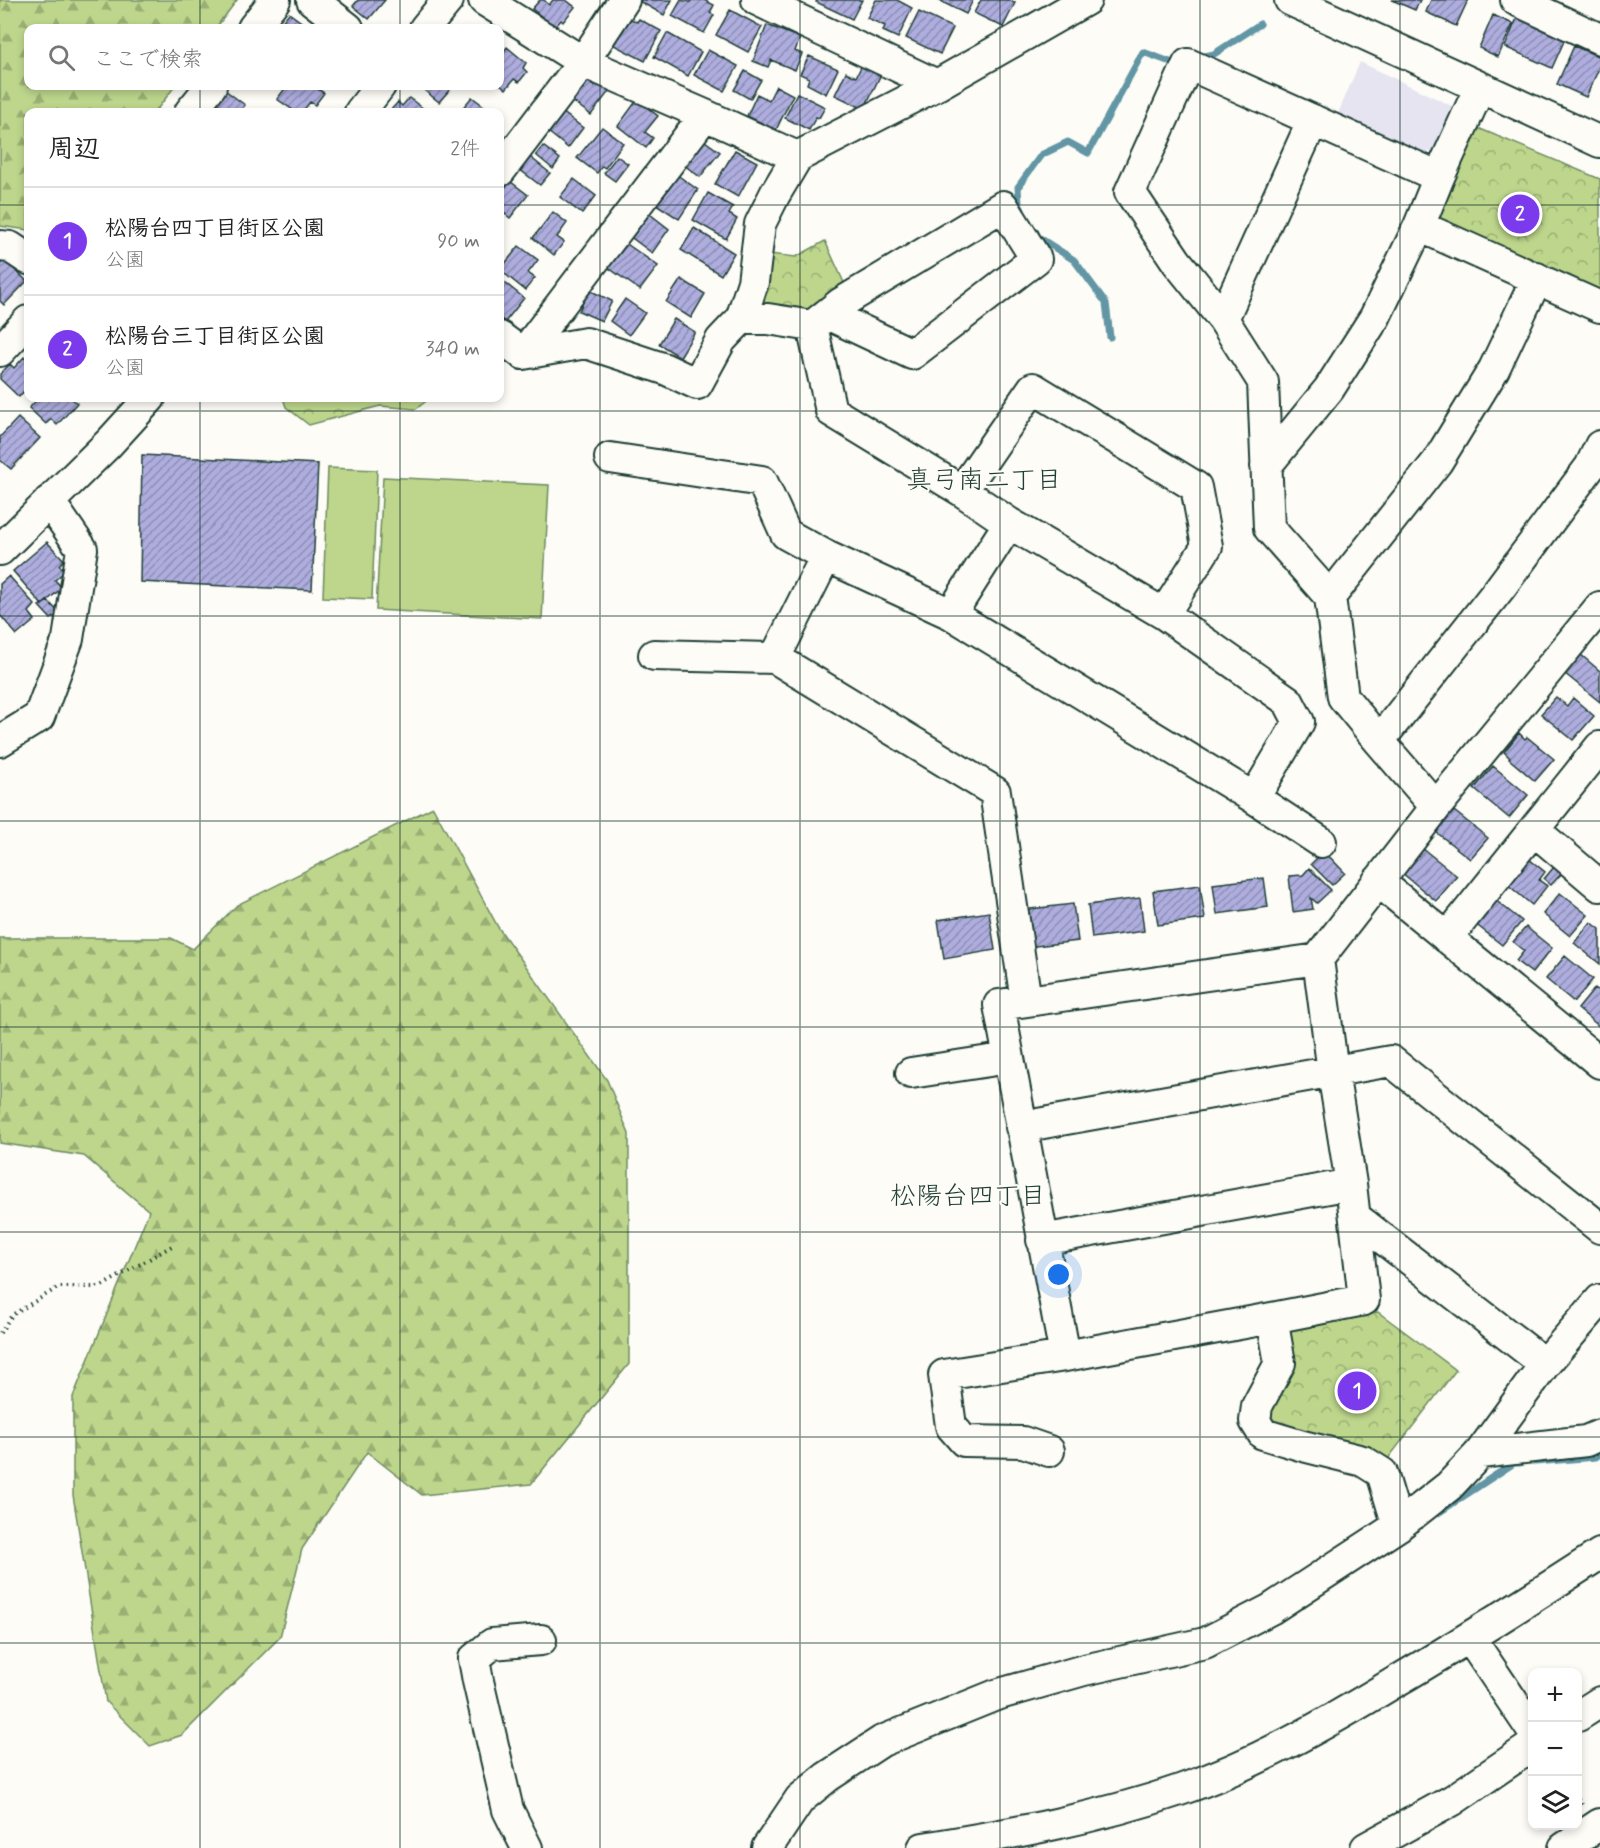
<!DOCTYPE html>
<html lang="ja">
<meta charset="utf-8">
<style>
:root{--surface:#fff;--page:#f2f2f2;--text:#222;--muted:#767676;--line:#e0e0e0;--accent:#7c3aed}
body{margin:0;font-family:Mynerve,"Klee One",sans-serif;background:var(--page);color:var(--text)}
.controls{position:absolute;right:18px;bottom:18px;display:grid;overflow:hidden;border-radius:12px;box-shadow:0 3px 9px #0003}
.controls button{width:54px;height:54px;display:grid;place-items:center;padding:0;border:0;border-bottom:2px solid var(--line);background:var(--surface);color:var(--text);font:30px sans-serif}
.you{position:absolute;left:1059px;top:1275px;width:21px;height:21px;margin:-15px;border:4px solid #fff;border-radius:50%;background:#1a73e8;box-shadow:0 0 0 9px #1a73e833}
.badge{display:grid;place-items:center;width:39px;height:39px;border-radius:50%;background:var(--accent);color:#fff;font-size:20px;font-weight:700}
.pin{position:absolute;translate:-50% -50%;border:3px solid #fff;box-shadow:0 2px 6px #0006}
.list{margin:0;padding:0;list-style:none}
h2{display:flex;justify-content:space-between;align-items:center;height:78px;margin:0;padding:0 24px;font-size:26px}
h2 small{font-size:20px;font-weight:400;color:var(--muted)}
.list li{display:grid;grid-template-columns:39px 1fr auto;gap:18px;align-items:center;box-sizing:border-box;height:108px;padding:0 24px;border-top:2px solid var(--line)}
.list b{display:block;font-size:22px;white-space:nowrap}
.list p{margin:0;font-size:20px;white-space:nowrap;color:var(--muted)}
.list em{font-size:20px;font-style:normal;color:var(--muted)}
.icon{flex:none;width:33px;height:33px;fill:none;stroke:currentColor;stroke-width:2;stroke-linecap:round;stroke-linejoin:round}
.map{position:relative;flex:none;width:1600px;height:1848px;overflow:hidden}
.search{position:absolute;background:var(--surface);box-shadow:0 3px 9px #0003;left:24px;top:24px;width:480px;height:66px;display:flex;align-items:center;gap:15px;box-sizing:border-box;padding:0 21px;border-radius:12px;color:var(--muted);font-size:22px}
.panel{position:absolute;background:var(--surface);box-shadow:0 3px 9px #0003;left:24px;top:108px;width:480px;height:294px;border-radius:12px}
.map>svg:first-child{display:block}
.built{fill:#e5e4f0}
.forest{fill:url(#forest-firs);stroke:#6e8a60;stroke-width:1.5}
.park{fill:url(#park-crowns);stroke:#6e8a60;stroke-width:1.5}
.pitch{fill:#bdd68c;stroke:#6e8a60;stroke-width:1.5}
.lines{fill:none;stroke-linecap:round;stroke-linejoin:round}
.stream{stroke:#6296a4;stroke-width:7}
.building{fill:url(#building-hatch);stroke:#1f3d34;stroke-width:1.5}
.minor-casing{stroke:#1f3d34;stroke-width:34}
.path{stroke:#1f3d34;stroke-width:4;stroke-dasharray:1.5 4.5;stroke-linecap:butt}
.minor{stroke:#fdfcf7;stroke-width:30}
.grid{fill:none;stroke:#1f3d34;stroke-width:1.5;stroke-opacity:0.55}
.labels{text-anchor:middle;stroke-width:4.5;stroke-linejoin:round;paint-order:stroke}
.neighbourhood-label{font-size:26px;fill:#1f3d34;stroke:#fdfcf7}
</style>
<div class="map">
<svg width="1600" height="1848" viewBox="0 0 1600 1848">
<defs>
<pattern id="forest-firs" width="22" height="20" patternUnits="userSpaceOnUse" patternTransform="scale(1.5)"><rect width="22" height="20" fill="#bdd68c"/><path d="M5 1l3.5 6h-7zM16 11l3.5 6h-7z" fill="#99af73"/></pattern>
<pattern id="park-crowns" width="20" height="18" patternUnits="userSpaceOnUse" patternTransform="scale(1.5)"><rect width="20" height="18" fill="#bdd68c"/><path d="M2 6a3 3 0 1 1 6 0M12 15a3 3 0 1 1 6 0" fill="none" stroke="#99af73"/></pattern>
<pattern id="building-hatch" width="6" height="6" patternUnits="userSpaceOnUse" patternTransform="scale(1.5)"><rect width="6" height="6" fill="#aeadde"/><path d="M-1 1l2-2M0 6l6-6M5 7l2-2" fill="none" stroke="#8d8eb5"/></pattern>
</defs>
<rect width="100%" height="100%" fill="#fdfcf7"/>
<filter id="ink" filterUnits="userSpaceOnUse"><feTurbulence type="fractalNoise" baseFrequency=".0167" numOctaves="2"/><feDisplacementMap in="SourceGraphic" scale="12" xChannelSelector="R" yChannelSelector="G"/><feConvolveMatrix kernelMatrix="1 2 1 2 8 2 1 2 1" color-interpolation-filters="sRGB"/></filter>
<g filter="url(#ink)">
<path class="built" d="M1360,62L1454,107L1437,149L1424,154L1337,116Z"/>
<path class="forest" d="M0,0H237L216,28H28V86H175L155,112H28V230L0,226Z
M433,807L498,927L607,1080L629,1134V1364L531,1484L422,1495L367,1452L302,1549L280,1637L182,1735L150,1746L106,1702L73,1495V1397L149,1211L84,1156L0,1143V938H171L193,949L237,905Z"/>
<path class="park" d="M1478,128L1600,179V296L1443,224L1437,203Z
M825,241L846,287L814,318L755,305L769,254L796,257Z
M283,398H430L416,409L380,406L309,425L286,407Z
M1378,1312L1456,1370L1387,1460L1267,1426L1264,1412L1286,1369L1290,1330Z"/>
<path class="pitch" d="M328,468L377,470L372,599L323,597Z
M383,477L549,485L542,619L376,610Z"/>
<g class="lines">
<path class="stream" d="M1200,57L1214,54L1260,24
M1022,210L1019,204L1018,187L1041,155L1068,142L1088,153L1143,52L1173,63L1180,61
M1036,232L1038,237L1074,260L1106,303L1110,337
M1535,1462L1596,1457L1600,1454
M1438,1513L1514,1463H1520"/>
</g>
<path class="building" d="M358,0H357H385L369,19L353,6Z
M540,0H544L549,5L553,0H566L575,7L563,22L561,20L555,27L532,9Z
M637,0H672L664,15Z
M681,0L690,2L691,0H704L714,5L710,13L714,15L704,33L672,16Z
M817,0H862L852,19L816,2Z
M876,0H897L912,8L898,38L883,31L885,26L867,18Z
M938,0H973L966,14Z
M981,0H1008L1015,3L1003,27L974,13Z
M1392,0H1420L1415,10Z
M1431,0H1468L1456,26L1426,12Z
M730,10L762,27L748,52L716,35Z
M919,12L953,28L940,54L906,38Z
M289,13L308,27L306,28H277Z
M1493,15L1513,24L1498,57L1479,48Z
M627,17L637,22L639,19L661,31L645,61L612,44Z
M1517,18L1565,39L1552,68L1505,47Z
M767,25L800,38L795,51L802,54L795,70L771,60L768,67L753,61Z
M667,33L701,52L688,76L654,57Z
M1574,46L1600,57V66L1586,97L1557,84Z
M507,47L526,63L523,68L527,72L519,82L514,79L506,89L500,84V57Z
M708,50L738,66L724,91L694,75Z
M809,56L838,69L826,94L807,84L809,78L800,74Z
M862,65L881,74L864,109L835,95L846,72L856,77Z
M745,71L761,80L750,99L734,90Z
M582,77L594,86L598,81L610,90L591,115L567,97Z
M287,86H313L324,93L315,105L310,102L302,112H296L277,99Z
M419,86H453L439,102Z
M776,86L793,95L776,130L747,116L757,94L769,100Z
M225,90L245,105L239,112H229L215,103Z
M797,93L825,107L819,118L816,117L809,130L785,118Z
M472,97L492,112H462L460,111Z
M409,98L428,112H389L398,102L402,106Z
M637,100L658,116L645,132L653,138L646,148L618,126Z
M557,108L583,128L568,148L542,127Z
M602,127L623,143L605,168L602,166L597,173L577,158Z
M698,136L720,152L700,177L679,161Z
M543,146L560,159L553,169L536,155Z
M735,150L757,162L738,197L715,184Z
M525,153L550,173L540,185L515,166Z
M617,156L628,164L615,181L604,173Z
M676,174L698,190L679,219L656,204Z
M502,175L528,195L510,218L500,210V179Z
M574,179L596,196L582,214L560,197Z
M708,193L733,207L729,214L737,219L726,239L693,220Z
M646,211L669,229L652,253L628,235Z
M553,212L567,223L557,237L564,242L554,255L533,238Z
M694,228L734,253L721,275L681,250Z
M624,242L658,266L640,290L606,266Z
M519,246L538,260L528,273L535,278L525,290L500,270Z
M4,260L27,281L4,305L0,301V264Z
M500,279L524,298L505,322L500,318Z
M681,279L705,294L691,318L666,302Z
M589,290L612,301L602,321L579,311Z
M625,299L645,313L629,335L610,321Z
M674,319L695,332L680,357L659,344Z
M24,357L28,361V387L19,397L0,379V374L10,364L14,368Z
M39,398H71L77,403L57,425L51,419L46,424L29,408Z
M18,418L40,438L11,469L0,460V437Z
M142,455L318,464L312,590L140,582Z
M47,542L64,560L59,565L65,571L55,580L62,588L42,605L13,571Z
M9,576L35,605L29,612L35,620L17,635L0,615V584Z
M48,601L59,613L51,619L39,606Z
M1580,654L1600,671V702L1564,673Z
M1556,697L1567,706L1573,698L1594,716L1573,740L1541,714Z
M1519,733L1525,739L1527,737L1554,759L1535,781L1509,759L1510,758L1504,752Z
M1493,766L1528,795L1509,818L1474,789Z
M1454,811L1488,838L1470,859L1436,832Z
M1422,848L1457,876L1436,901L1402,873Z
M1324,851L1345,873L1332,885L1311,864Z
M1529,859L1545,872L1539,880L1547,886L1532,905L1508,885Z
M1554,867L1562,873L1551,885L1544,879Z
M1309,868L1331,890L1317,903L1311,898L1313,909L1293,912L1289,876L1303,875Z
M1264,878L1268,907L1217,914L1213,884Z
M1200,885L1205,919L1158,925L1153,891Z
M1560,893L1588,915L1570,936L1543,914Z
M1489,895L1522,921L1502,945L1469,919Z
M1140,898L1144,931L1092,938L1088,905Z
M1073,904L1078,941L1027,947L1022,910Z
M989,912L995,950L944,959L938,920Z
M1591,922L1600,929V964L1574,943Z
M1526,927L1552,948L1532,973L1516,961L1524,951L1513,942Z
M1565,956L1593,979L1574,1002L1546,979Z
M1595,988L1600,992V1027L1578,1009Z"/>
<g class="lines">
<g class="minor-casing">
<path id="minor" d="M312,0L348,28
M484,0L583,62L705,115L797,157L937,85L1086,0
M757,0L937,85
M1290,0L1600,142
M1516,0L1600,39
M253,28L275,0
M425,28L448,0
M190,112L211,86
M360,112L380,86
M500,171L583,62L624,0
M1419,226L1439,177L1480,87
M0,246L10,247L28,259
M741,319H768L812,326L841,303L1003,206L1036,259L912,354L827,314
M1223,319L1313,120
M812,326L831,411L962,491L1009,523L1164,614L1288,701L1299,722L1254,798
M500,337L523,354L586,343L665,369L697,384L721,340L741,319L753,282L760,224L775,194L797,157
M0,351L28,321
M523,354L705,115
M610,458L762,481L786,534L826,556L951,614
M1266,466L1329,389L1375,317L1419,226L1600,307
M962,491L1033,388L1196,487L1207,546L1164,614
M1009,523L951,614L1254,798L1321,842
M0,550L109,443L150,398
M1330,597L1437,462L1494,369L1537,278
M654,655L775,658L826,556
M775,658L995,792L1026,1001
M0,741L39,717L68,639L82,549L49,501
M1379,741L1343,697L1330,597L1269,528L1263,382L1223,319L1177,262L1130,192L1188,64L1439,177
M1436,807L1379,741L1500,588L1590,467L1600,446
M1534,830L1600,886
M1378,881L1600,1063
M1447,938L1600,747
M1318,959L1333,1072L1351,1184L1364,1300L1272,1318L1065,1356L999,1005L1318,959L1436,807L1600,607
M911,1073L1009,1058
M1021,1127L1391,1061L1600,1228
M1355,1217L1545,1364L1600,1300
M1042,1240L1351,1184
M1272,1318L1280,1363L1257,1406L1255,1421L1263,1434L1303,1446L1363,1461L1382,1473L1398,1526
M1049,1451L1023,1442L964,1441L951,1426L944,1375L1065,1356
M1480,1453L1586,1441L1600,1435
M1470,1638L1532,1730
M1578,1716L1600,1702
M527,1848L508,1810L478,1681L474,1659L492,1644L541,1640
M767,1848L800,1799L827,1777L882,1741L996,1695L1084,1670L1205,1643L1271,1609L1398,1526L1449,1486L1480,1453L1545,1364
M923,1848C1011,1834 1095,1819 1180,1790C1256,1764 1326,1724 1395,1682C1465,1641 1532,1598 1600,1554
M1366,1848L1453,1800L1532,1746
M1564,1848L1600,1824"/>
</g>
<path class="path" d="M0,1333L12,1315L59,1287H100L172,1246
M1578,1798L1583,1806"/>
<use href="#minor" class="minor"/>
</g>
</g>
<path class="grid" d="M200,0V28M400,0V28M600,0V1848M800,0V1848M1000,0V1848M1200,0V1848M1400,0V1848M200,86V112M400,86V112M0,205H28M500,205H1600M200,398V1848M400,398V1848M0,411H1600M0,616H1600M0,821H1600M0,1027H1600M0,1232H1600M0,1437H1600M0,1643H1600"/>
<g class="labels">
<g class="neighbourhood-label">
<text x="984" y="488">真弓南二丁目</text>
<text x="968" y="1204">松陽台四丁目</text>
</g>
</g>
</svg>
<div class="controls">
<button>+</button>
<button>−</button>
<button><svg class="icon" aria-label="layers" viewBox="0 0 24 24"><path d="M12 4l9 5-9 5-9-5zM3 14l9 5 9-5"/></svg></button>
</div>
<div class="you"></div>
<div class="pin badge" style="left:1357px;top:1391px">1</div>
<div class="pin badge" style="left:1520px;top:214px">2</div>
<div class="search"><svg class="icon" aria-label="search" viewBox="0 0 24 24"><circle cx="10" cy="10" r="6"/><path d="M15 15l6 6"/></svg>ここで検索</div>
<section class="panel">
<h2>周辺<small>2件</small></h2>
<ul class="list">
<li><span class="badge">1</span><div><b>松陽台四丁目街区公園</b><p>公園</p></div><em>90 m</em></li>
<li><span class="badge">2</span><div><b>松陽台三丁目街区公園</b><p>公園</p></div><em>340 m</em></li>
</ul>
</section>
</div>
